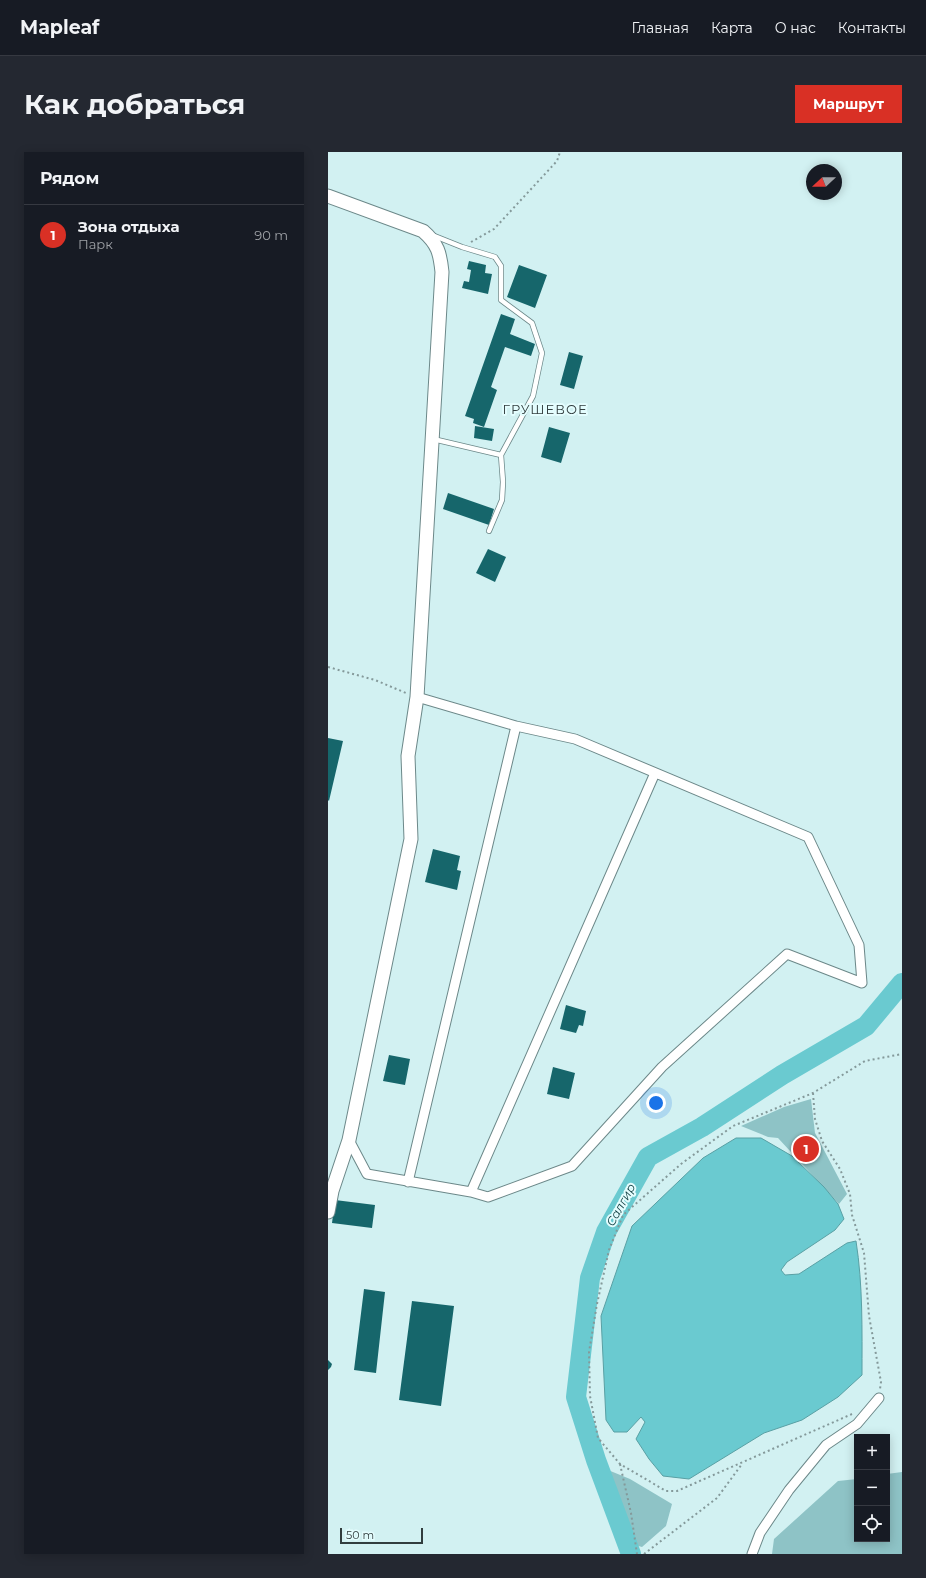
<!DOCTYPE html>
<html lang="ru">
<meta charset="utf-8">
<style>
:root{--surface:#171b24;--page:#242831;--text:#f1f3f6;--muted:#9ea1a6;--line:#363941;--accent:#d93025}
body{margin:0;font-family:Montserrat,sans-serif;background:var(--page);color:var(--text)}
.controls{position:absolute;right:12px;bottom:12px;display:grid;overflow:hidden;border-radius:0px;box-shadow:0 2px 10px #0003}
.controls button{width:36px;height:36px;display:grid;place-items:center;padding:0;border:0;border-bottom:1px solid var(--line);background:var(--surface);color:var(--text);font:20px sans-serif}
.compass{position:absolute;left:478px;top:12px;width:36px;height:36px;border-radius:50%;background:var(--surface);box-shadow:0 2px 10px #0003;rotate:248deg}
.scale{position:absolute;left:12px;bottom:10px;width:83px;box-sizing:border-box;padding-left:4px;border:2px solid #313d3e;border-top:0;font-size:11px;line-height:14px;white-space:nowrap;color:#313d3e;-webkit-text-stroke:3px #e4fdfe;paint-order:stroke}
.you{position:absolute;left:328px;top:951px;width:14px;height:14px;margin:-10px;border:3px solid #fff;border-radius:50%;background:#1a73e8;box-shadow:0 0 0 6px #1a73e833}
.badge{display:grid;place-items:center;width:26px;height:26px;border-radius:50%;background:var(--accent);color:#fff;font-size:13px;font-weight:700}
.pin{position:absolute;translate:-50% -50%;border:2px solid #fff;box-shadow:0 1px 4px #0006}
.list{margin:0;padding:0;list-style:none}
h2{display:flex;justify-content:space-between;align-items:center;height:52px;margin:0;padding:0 16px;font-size:17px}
h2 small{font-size:13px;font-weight:400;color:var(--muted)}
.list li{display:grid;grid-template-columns:26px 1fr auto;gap:12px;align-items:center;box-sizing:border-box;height:60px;padding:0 16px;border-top:1px solid var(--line)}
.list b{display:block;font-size:15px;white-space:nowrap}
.list p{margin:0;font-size:13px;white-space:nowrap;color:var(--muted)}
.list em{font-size:13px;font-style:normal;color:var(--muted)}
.icon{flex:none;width:22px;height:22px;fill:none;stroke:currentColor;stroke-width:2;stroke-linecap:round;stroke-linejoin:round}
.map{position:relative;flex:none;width:574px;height:1402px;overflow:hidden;border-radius:0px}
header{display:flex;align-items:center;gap:24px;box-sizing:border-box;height:56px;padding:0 20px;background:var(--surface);border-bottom:1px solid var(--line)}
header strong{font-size:19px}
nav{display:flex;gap:22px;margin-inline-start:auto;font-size:14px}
.intro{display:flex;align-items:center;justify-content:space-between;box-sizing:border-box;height:96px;padding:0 24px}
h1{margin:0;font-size:28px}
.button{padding:10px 18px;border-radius:0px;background:var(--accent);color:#fff;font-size:14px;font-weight:700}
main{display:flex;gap:24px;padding:0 24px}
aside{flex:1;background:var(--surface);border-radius:0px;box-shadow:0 2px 10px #0003}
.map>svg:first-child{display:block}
.green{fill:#8ec3c6}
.water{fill:#6acad0;stroke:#59a0a4}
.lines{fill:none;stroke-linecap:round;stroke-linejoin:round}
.river{stroke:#6acad0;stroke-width:20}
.building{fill:#16666b}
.lane-casing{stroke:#6c8889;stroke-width:6}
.street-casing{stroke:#6c8889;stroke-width:11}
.secondary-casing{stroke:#6c8889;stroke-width:15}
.path{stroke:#84999a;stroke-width:2;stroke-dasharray:2 3;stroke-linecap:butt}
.lane{stroke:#fff;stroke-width:4.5}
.street{stroke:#fff;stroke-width:9}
.secondary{stroke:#fff;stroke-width:13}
.labels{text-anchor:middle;stroke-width:4;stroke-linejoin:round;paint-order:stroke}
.water-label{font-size:12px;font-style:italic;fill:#154245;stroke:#e4fdfe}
.quarter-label{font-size:13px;letter-spacing:1px;fill:#313d3e;stroke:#e4fdfe}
</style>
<header>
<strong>Mapleaf</strong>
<nav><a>Главная</a><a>Карта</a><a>О нас</a><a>Контакты</a></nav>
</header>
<div class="intro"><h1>Как добраться</h1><a class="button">Маршрут</a></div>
<main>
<aside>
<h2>Рядом<small></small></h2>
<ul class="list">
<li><span class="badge">1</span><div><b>Зона отдыха</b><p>Парк</p></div><em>90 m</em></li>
</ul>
</aside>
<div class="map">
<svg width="574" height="1402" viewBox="0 0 574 1402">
<rect width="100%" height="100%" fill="#d2f1f2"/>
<path class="green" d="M483,947L487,981L519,1042L511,1052L450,986L440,985L413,974L456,955Z
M280,1318L302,1327L344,1352L338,1374L314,1395L300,1391Z
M574,1320V1402H444L446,1387L510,1329L529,1327V1387H559V1322Z"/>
<path class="water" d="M408,986H433L464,1004L496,1035L510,1052L516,1067L507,1078L459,1110L453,1118L457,1123L471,1122L519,1091L528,1089C535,1133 534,1179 534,1223L510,1245L474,1268L436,1281L361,1327L335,1324L321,1307L308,1287L317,1270L313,1265L299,1280H286L278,1268L273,1164L304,1074L375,1006Z"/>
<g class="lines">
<path class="river" d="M303,1402L268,1308L248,1245L262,1126L278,1080L320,1005L374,975L454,923L538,874L574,831"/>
</g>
<path class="building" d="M141,109L158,113L157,121L164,122L160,142L134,136L136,129L141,130L143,118L139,117Z
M191,113L219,123L207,156L179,145Z
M173,162L187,167L182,182L207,192L203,204L177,195L163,235L169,238L156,275L145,271L146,267L137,264Z
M241,200L255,204L246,237L232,233Z
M147,274L166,277L164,289L146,286Z
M221,275L242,281L233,311L213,305Z
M120,341L166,357L161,373L115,357Z
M160,397L178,405L167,430L148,421Z
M0,586L15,589L1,649L0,648Z
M105,697L132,704L129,718L133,719L129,738L97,730Z
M238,853L258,859L255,874L251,873L248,881L232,877Z
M61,903L82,907L77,933L55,929Z
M225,915L247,921L241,947L219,942Z
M7,1048L47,1053L44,1076L4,1071Z
M36,1137L57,1140L48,1221L26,1218Z
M84,1149L126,1154L113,1254L71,1248Z
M0,1208L4,1212L3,1215L0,1218Z"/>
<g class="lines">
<g class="lane-casing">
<path id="lane" d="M104,83L134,95L167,105L173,114V148L204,171L214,201L205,244L173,303L105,287
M161,379L174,348L175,330L173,303"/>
</g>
<g class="street-casing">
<path id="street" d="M21,988L39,1022L143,1040L160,1045L244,1014L334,915L459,802L534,831L531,793L480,685L247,587L188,574L89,545
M80,1030L188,574
M143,1040L327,621
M424,1402L432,1381L461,1338L498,1293L529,1272L551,1246"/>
</g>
<g class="secondary-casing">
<path id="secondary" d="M0,44L95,79C110,92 112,101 114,120L89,545L80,604L83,687L21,988L4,1039L0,1060"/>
</g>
<path class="path" d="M143,90L166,77L229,9L232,0
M0,515L47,528L78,541
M485,941L487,967L494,989L512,1017L522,1042L524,1063L536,1101L541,1164L553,1230L552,1237
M524,1262L349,1339H338L292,1312L270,1286L262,1244L261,1200L269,1152L281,1098L295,1063L353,1012L405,974L485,941L537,909L574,902
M292,1312L303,1361L309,1402
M316,1402L389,1346L414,1312"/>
<use href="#lane" class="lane"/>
<use href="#street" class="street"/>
<use href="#secondary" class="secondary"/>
</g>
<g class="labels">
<g class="water-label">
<text transform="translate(293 1053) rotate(-61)" y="4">Салгир</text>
</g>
<g class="quarter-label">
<text x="217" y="262">ГРУШЕВОЕ</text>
</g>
</g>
</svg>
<div class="controls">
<button>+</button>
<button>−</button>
<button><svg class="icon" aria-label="locate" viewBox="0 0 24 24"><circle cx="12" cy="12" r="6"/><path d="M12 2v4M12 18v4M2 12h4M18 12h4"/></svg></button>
</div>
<svg class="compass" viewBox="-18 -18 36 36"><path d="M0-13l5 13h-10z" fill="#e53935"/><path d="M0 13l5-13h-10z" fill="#9ea1a6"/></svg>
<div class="scale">50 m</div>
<div class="you"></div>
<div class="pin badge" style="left:478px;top:997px">1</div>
</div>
</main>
